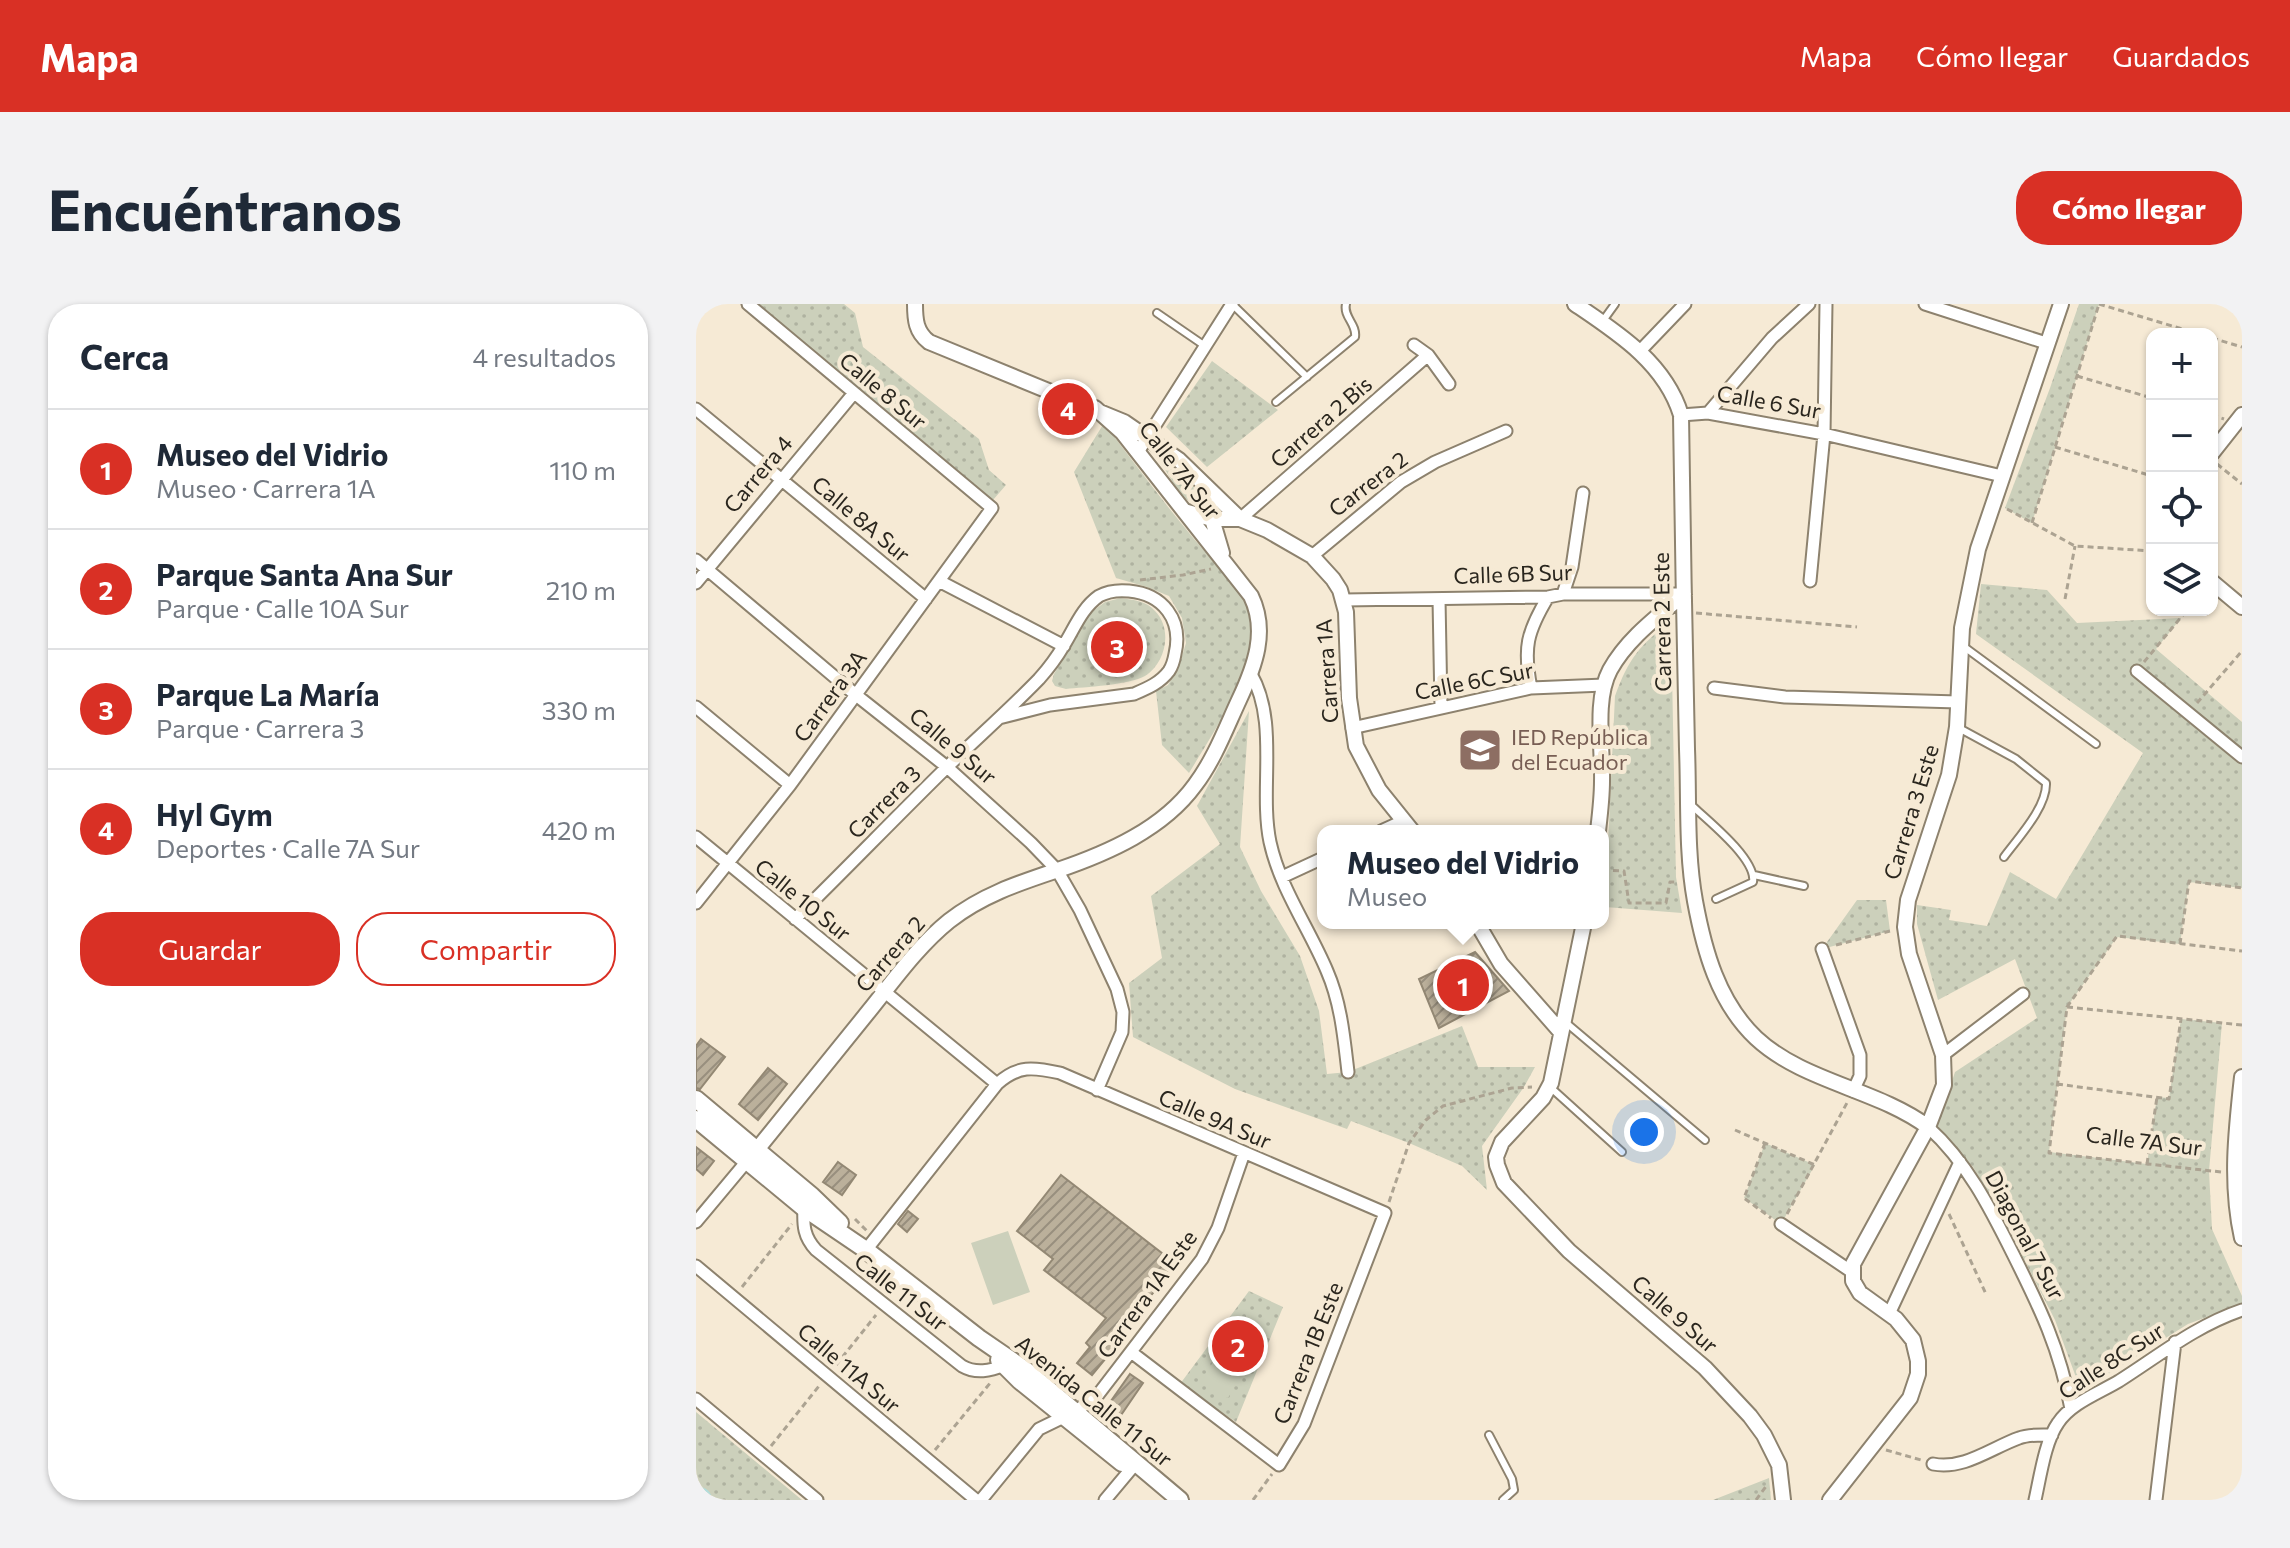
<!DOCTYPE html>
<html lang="es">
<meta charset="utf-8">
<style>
:root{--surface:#fff;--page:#f2f2f3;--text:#1f2937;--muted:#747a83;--line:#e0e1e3;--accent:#d93025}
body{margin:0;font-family:Commissioner,sans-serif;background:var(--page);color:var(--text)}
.controls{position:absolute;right:24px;top:24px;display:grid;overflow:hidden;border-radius:16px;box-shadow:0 2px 6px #0004}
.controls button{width:72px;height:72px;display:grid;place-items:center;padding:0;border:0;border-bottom:2px solid var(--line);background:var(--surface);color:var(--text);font:40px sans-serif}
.you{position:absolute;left:948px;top:828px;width:28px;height:28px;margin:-20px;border:6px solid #fff;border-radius:50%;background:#1a73e8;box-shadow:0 0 0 12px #1a73e833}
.badge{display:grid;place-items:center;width:52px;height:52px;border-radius:50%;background:var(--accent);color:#fff;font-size:26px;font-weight:700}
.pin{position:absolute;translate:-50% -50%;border:4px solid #fff;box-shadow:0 2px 8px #0006}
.popup{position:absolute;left:621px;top:521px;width:292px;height:104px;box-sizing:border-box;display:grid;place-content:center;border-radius:16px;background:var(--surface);filter:drop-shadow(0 2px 6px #0005);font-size:26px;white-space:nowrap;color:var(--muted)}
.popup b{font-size:30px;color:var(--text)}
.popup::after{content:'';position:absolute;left:50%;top:100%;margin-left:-16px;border:16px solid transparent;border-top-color:var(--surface)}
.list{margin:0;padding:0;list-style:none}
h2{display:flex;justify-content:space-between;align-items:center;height:104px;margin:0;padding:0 32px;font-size:34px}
h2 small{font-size:26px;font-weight:400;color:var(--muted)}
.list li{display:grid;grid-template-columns:52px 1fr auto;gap:24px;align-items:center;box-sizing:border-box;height:120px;padding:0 32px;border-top:2px solid var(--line)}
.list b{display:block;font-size:30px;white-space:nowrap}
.list p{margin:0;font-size:26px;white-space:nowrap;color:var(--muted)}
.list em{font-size:26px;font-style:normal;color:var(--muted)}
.actions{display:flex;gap:16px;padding:24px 32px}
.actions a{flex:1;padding:18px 0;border:2px solid var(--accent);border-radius:32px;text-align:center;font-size:28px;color:var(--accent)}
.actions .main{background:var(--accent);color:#fff}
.icon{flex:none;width:44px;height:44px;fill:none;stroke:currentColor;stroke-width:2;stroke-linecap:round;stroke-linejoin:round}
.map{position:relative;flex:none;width:1546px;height:1196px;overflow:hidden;border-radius:32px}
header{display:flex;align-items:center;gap:48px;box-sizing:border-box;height:112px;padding:0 40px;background:var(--accent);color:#fff}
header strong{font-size:38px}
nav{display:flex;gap:44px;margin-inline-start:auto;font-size:28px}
.intro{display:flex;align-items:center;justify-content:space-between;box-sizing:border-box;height:192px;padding:0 48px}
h1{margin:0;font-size:56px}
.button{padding:20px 36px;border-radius:32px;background:var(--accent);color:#fff;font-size:28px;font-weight:700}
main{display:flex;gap:48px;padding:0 48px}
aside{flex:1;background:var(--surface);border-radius:32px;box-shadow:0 2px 6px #0004}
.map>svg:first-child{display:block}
.grass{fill:url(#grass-dots)}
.pitch{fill:#ccd0bb}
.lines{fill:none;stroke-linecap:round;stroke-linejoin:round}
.river{stroke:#afdedf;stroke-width:26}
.building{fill:url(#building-hatch);stroke:#938874;stroke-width:2}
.service-casing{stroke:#8d826e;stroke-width:10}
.minor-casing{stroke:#8d826e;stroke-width:15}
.tertiary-casing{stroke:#8d826e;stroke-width:18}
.secondary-casing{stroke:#8d826e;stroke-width:20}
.path{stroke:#aca392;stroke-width:3;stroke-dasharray:6 4;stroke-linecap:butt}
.service{stroke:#fff;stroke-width:6}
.minor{stroke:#fff;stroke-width:11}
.tertiary{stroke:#fff;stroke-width:14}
.secondary{stroke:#fff;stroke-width:16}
.labels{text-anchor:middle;stroke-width:8;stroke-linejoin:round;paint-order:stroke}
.street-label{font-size:22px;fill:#2a261e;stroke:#f6ead5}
.education-label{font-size:22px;fill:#785e54;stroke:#f6ead5;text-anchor:start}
</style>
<header>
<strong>Mapa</strong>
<nav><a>Mapa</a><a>Cómo llegar</a><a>Guardados</a></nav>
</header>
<div class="intro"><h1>Encuéntranos</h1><a class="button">Cómo llegar</a></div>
<main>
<aside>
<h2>Cerca<small>4 resultados</small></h2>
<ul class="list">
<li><span class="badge">1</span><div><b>Museo del Vidrio</b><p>Museo · Carrera 1A</p></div><em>110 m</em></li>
<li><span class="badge">2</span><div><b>Parque Santa Ana Sur</b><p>Parque · Calle 10A Sur</p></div><em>210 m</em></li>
<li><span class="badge">3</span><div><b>Parque La María</b><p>Parque · Carrera 3</p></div><em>330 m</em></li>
<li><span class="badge">4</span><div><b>Hyl Gym</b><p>Deportes · Calle 7A Sur</p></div><em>420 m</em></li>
</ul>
<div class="actions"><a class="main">Guardar</a><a>Compartir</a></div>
</aside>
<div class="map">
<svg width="1546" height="1196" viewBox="0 0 1546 1196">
<defs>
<pattern id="grass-dots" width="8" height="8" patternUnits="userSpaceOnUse" patternTransform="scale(2)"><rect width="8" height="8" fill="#ccd0bb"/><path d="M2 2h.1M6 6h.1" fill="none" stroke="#afb2a0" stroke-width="1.8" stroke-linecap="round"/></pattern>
<pattern id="building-hatch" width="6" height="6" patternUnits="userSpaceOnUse" patternTransform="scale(2)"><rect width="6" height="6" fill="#bbb09b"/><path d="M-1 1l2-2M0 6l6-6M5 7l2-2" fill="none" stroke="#988f7e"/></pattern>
</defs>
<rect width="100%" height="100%" fill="#f6ead5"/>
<path class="grass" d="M62,0H148L159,9L167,43L283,135L293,166L310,181L297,196Z
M1383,0H1403L1336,219L1309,204L1354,84Z
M516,57L582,106L511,163L470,123Z
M408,119C436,156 464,194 494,230C517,260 554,284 557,325C559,367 514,434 493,469L466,441L460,387L472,381L483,362L490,339L486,314L473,292L451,283L420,274L378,168Z
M465,159C487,171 505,183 509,210L484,190Z
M1285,280L1351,286L1381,319L1485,314L1460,345L1546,418V584L1493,578L1484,640L1421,633L1371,703L1353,848L1451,860L1461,793L1473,794L1485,715L1526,719L1513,867L1516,925L1546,992V1000L1492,1020L1385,1087L1359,1016L1315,930L1277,863L1241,822L1259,768L1341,714L1319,655L1242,696L1221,620V601L1255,606L1253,616L1291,622L1314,568L1360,595L1447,449L1280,330Z
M425,294C437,296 451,297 459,307C477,325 470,359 449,372C434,381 388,383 370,385L359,382L356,377L358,370L393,310L409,298Z
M975,317L980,573L986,609L909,603L919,392C933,354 943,342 975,317Z
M553,407L544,543L565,587L604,652L623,707L631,770L652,768L766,722L782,763H839L828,783L786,842L791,886L766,862L713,839L655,817L651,825L539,785L437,733L433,679L466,654L455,592L524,540L501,502Z
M1161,596H1190L1194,627L1126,645Z
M1069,839L1119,861L1085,920L1048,894Z
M553,987L587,1003L540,1118L484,1080Z
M0,1108L106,1196H0Z
M1073,1174L1075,1196H1017Z"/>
<path class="pitch" d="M312,927L334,988L297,1001L275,939Z
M529,1037L556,1051L532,1094L505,1079Z"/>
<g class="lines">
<path class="river" d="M0,1195L3,1196"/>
</g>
<path class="building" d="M779,648L813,687L743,724L723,675Z
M5,735L29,753L4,785L0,784V742Z
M72,764L91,780L62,816L43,800Z
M0,843L18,857L7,871L0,865Z
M142,858L160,871L146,891L127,878Z
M365,871L480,960L430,1023L433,1026L396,1071L381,1059L394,1043L390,1039L410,1014L348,966L357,955L321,927Z
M212,907L222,915L211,928L202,920Z
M434,1070L447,1079L423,1114L410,1104Z"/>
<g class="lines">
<g class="service-casing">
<path id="service" d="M536,0L611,73
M461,9L509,42
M906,18L919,0
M580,98L659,33C661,20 647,13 650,0
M1267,342L1400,440
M1261,423L1320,455L1350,479C1351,503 1322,534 1308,553
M993,499C1009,514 1061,555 1057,578L1020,595
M1058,571L1108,582
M868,717L1009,836
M854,783L926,848
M793,1131L816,1175L818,1186L807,1196"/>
</g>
<g class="minor-casing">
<path id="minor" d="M1229,0L1350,39
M718,41L732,51L753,80
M943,48L989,0
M0,105L230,295
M1012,109L1076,34L1113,0
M985,111L1012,109L1128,130L1306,172
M442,148L536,0
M544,215L732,51
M616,252L705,178L739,158L810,127
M0,256L160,391L251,463L335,539L361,566L384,606L421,685L427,708L426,728L401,786
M243,277L368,342
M1114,277L1128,130L1130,0
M0,279L158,89
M867,290L876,263L887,189
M743,295L745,403
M648,296L852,293L867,290H988
M1441,367L1546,453
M555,370C583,418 563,485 574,538C584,584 613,624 631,667C645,699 648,734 652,768
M835,384C827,344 831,328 852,293
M1018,384L1089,393L1262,398
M0,403L94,481
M656,424L835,384L908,381
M685,527L707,517
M0,533L301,780
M586,573L627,554
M0,599L94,481L296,204L52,0
M99,615C150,565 199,514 250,464C281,434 313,406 343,375C352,365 361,353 368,341C379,323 386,304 403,292C412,287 423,286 433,287C467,290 487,316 479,350C478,356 477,361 473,367C464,379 452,384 438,390L354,401L303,414
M1126,645L1164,751V772L1157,787
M1247,751L1327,690
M1232,823C1271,858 1294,904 1317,950C1344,1004 1364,1045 1375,1105
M108,904C107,922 108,933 120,946L266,1062C280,1070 294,1067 309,1061
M0,918L51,857
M1085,920L1156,968
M170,946L301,780C322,761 337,763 364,769L689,909L608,1120L583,1161L435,1048
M0,962L280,1196
M1193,1010L1264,858
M0,1095L121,1196
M1237,1160C1268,1166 1295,1144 1323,1134C1333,1130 1345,1131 1356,1131
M285,1196L343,1125L380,1107L401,1092L506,955L522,924L548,849
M409,1196L435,1165
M1339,1196C1344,1174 1349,1137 1362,1119C1375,1099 1403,1089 1423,1077C1464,1051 1499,1022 1546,1006
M1460,1196L1479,1038"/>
</g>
<g class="tertiary-casing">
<path id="tertiary" d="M219,0C219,16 220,28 233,38L428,118L483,156L544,215
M879,0C922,29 969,59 985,111C987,222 988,334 991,445C993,495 990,548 999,597C1008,646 1022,698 1060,734C1107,778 1181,785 1232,823
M1542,0L1546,5
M1516,149L1546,111
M510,182L516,215L526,249
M488,207L516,215H544L571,226L616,252L637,275L644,286L650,308L653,394L660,442L683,486L716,527
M1516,278L1546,303
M902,527C904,510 906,494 906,477C907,444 898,396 914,366C931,335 961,313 988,290
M781,619L805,660L864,727
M888,619L855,779L847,794L806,838L800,853L801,861L808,879L873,947L1009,1064L1054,1112L1068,1131L1083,1161L1087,1196
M1546,773C1540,827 1534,880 1546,934
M55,853C95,804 133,756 173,707C198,676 222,642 253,617C286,591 323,579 362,566C412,549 467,525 499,481C518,456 530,424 543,396C559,362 572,327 555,292L426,128L399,104
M1134,1196L1214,1094L1222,1070V1057L1217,1036L1200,1015L1164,989L1157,977V960L1232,823L1248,781L1247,751L1213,650L1209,623L1212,596L1253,471L1261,423L1266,324L1282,245L1365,0"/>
</g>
<g class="secondary-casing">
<path id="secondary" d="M0,795L116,892L144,919
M0,815L108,904L170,946L283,1034L331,1067L484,1196
M303,1056L324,1077L426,1159"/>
</g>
<path class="path" d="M1403,0L1503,30
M1516,34L1546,43
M1381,72L1456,94
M1516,111L1528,115
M1359,143L1456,172
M1521,160L1546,180
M1311,205L1379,242L1456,247
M1336,219L1403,0
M444,276L487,271L515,265
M1369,295L1379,242
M1000,309L1161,323
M1448,358L1491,306
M1501,399L1546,347
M907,566L928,567L933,599H970L974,578H981
M1484,640L1493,577L1546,584
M1140,641L1194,627
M1371,703L1546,721
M1361,780L1473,795L1485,715
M1039,826L1119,861
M1069,839L1048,894L1075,914
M1451,860L1461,793
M1525,868L1353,849L1371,703L1421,632L1546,647
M693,898L713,839L730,816L747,802L816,784L836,783
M1091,910L1152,797
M1253,910L1290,990
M159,915L171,927
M46,983L96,920
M140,1061L180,1011
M75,1142L123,1082
M239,1146L295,1078
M1190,1146L1225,1156
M557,1196L576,1170
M1060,1196L1071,1181"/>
<use href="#service" class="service"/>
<use href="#minor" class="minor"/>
<use href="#tertiary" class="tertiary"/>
<use href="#secondary" class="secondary"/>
</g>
<defs>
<g id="school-square" transform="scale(2.3)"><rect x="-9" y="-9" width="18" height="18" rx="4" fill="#8d6e63" stroke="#f6ead5"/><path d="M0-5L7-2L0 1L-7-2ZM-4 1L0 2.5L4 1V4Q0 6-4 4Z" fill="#fff"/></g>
</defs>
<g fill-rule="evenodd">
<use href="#school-square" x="784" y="446"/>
</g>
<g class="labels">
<g class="street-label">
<text transform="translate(187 87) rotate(40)" y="8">Calle 8 Sur</text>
<text transform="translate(1073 98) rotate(10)" y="8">Calle 6 Sur</text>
<text transform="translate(625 118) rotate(-41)" y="8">Carrera 2 Bis</text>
<text transform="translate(484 166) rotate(52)" y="8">Calle 7A Sur</text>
<text transform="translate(62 170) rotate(-50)" y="8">Carrera 4</text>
<text transform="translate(672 180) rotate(-37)" y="8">Carrera 2</text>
<text transform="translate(165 215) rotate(40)" y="8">Calle 8A Sur</text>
<text transform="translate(817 270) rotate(-2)" y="8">Calle 6B Sur</text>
<text transform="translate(966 318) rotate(-91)" y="8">Carrera 2 Este</text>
<text transform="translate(631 367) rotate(-94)" y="8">Carrera 1A</text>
<text transform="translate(778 377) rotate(-11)" y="8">Calle 6C Sur</text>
<text transform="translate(134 392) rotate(-54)" y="8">Carrera 3A</text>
<text transform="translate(257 442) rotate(40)" y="8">Calle 9 Sur</text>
<text transform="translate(188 498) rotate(-45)" y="8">Carrera 3</text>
<text transform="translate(1215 508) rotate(-73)" y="8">Carrera 3 Este</text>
<text transform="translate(107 596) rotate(39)" y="8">Calle 10 Sur</text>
<text transform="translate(194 650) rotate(-49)" y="8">Carrera 2</text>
<text transform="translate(519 815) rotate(23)" y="8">Calle 9A Sur</text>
<text transform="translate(1448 837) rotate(7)" y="8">Calle 7A Sur</text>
<text transform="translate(1329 931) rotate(62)" y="8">Diagonal 7 Sur</text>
<text transform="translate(205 988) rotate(38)" y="8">Calle 11 Sur</text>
<text transform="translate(451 990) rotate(-54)" y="8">Carrera 1A Este</text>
<text transform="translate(979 1010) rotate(41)" y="8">Calle 9 Sur</text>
<text transform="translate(612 1049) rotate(-68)" y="8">Carrera 1B Este</text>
<text transform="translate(1415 1057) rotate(-33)" y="8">Calle 8C Sur</text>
<text transform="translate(153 1064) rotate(40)" y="8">Calle 11A Sur</text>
<text transform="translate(398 1097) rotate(39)" y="8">Avenida Calle 11 Sur</text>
</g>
<g class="education-label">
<text x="815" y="441">IED República<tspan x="815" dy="25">del Ecuador</tspan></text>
</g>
</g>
</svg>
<div class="controls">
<button>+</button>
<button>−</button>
<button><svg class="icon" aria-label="locate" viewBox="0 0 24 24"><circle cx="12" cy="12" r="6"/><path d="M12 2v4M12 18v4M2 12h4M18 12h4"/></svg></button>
<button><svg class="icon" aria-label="layers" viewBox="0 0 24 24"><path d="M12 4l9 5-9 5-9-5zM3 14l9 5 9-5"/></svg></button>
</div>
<div class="you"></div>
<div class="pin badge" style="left:767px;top:681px">1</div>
<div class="popup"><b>Museo del Vidrio</b>Museo</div>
<div class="pin badge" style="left:542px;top:1042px">2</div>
<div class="pin badge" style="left:421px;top:343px">3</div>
<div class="pin badge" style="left:372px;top:105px">4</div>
</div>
</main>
